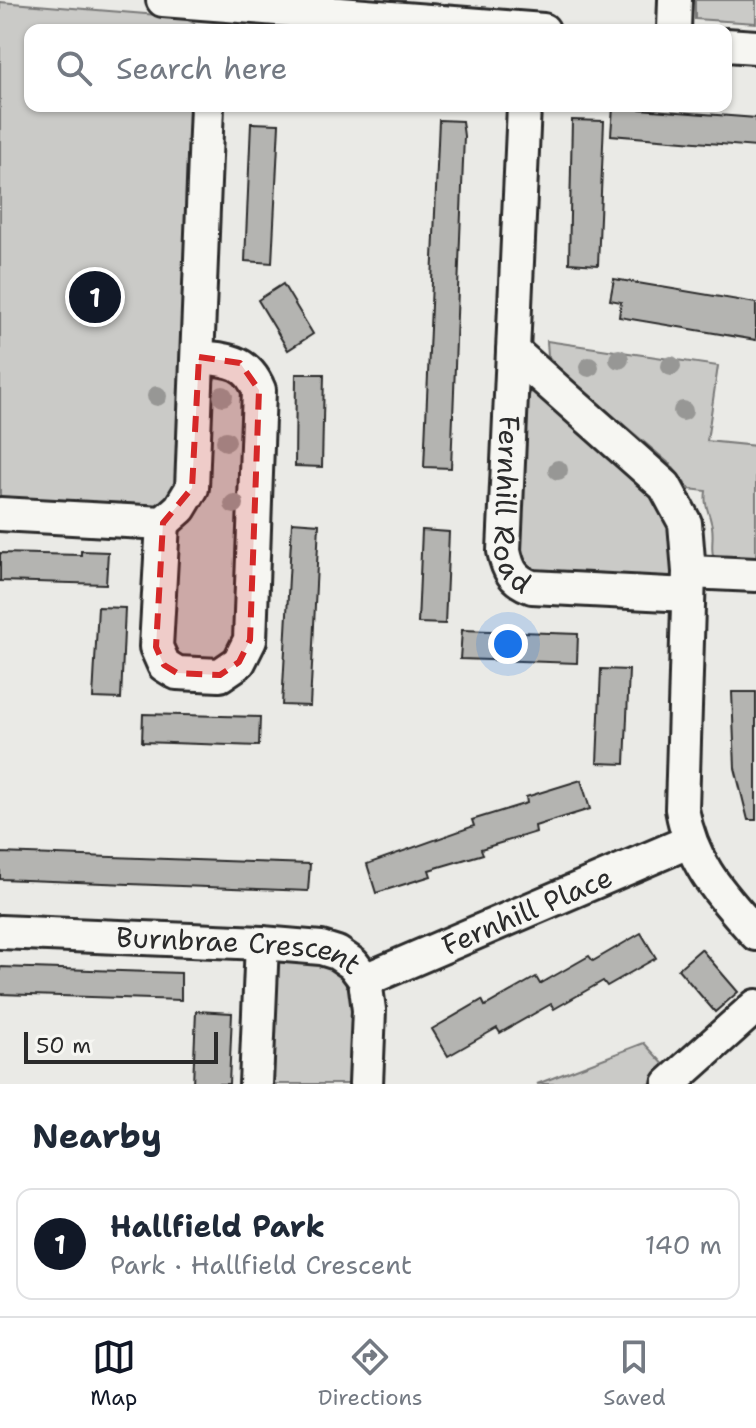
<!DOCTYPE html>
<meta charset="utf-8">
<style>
:root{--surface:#fff;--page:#f6f6f7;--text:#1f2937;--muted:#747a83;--line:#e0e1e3;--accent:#111827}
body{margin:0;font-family:"Shantell Sans",sans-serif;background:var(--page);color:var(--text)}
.scale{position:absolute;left:24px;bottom:20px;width:194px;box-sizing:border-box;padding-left:8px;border:4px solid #2b2b2b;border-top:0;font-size:22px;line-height:28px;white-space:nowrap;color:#2b2b2b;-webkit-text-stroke:6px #f6f6f2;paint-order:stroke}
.you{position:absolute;left:508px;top:644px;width:28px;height:28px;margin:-20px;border:6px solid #fff;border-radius:50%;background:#1a73e8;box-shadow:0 0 0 12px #1a73e833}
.badge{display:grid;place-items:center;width:52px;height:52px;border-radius:50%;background:var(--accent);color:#fff;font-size:26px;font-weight:700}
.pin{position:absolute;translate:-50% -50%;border:4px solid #fff;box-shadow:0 2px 8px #0006}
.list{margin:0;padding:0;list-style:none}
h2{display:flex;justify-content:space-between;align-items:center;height:104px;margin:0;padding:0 32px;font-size:34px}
h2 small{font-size:26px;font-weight:400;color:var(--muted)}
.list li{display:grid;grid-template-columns:52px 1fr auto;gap:24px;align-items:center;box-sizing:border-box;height:112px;margin:0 16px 16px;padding:0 16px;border:2px solid var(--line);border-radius:16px}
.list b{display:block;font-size:30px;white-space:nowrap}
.list p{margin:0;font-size:26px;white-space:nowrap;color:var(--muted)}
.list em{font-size:26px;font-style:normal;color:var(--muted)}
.icon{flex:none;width:44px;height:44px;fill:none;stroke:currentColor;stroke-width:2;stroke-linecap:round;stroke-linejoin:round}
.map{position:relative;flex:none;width:756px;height:1084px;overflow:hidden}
.search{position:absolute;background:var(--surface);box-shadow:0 2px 6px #0004;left:24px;right:24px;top:24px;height:88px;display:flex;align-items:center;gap:20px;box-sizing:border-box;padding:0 28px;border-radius:16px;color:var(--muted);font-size:30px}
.sheet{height:232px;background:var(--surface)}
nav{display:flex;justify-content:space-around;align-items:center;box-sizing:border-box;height:112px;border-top:2px solid var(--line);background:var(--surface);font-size:22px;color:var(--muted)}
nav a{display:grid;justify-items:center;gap:4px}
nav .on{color:var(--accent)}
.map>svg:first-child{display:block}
.green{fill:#cacac7;stroke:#7a7a79;stroke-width:2}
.building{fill:#b4b4b1;stroke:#2b2b2b;stroke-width:2}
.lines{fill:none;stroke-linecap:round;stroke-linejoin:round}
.minor-casing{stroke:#2b2b2b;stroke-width:38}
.minor{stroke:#f6f6f2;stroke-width:32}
.tree{fill:#979795}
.marked{fill:#d62828;fill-opacity:0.2;stroke:#d62828;stroke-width:6;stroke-dasharray:16 10;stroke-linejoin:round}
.labels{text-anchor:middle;stroke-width:8;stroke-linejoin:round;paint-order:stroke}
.street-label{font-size:28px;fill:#2b2b2b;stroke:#f6f6f2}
</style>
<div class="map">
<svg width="756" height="1084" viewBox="0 0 756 1084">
<rect width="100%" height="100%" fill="#eaeae6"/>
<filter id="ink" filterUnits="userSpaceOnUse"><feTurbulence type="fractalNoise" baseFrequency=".0125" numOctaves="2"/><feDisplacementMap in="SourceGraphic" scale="16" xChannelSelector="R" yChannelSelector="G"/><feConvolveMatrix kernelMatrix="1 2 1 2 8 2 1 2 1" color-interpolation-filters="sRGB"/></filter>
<g filter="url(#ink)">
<path class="green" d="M695,0H756V23L695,19Z
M0,2L182,17L194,23L197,30H30V106H197L181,487L157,511L0,503Z
M547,341L718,366L707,441L756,446V566L718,565C707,551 716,538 711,522C708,509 704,505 706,491L689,489L671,465L564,374L548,356Z
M218,373L239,374L250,392L240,639L230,655L196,665L180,656L171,638L175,533L209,390Z
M531,392L543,394L655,493L677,537L674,573L665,580L546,577C528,569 522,562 517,544L523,405Z
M281,956L331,961L355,991L354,1084H268L275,966Z
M644,1043L682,1084H537Z"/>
<path class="building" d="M613,107L756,118V147L611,135Z
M439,120L462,121L464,136L451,468L424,467Z
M572,120L604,121L598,265L569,263Z
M251,123L279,124L272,263L245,261Z
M614,279L756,303V340L619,317L621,302L610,300Z
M283,284L313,334L288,350L258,300Z
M296,374H324L322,467L295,466Z
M292,522L319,524L310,706L282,705Z
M422,530L449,532L445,624L418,623Z
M81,551L108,552L106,584L0,581V553L81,555Z
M98,607L125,608L121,699L93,698Z
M462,630L578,634L577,663L460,659Z
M601,669L629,670L625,764L597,763Z
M732,692H756V820H748L735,768Z
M143,714L260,717L259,746L142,742Z
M581,780L590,809L535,826L536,832L481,849L483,854L429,870L431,876L376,893L367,864L474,826L472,820L527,803L526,797Z
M0,853L310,864L308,891L0,879Z
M641,933L656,958L607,986L603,981L554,1009L551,1004L500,1033L497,1028L448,1056L432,1029L482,1000L485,1006L536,977L540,984L589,956L593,961Z
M701,949L738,992L715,1012L678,969Z
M0,967L181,973V1000L0,994Z
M196,1011L232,1013L229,1084H193Z"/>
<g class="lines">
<g class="minor-casing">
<g id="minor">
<path d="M163,0L543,30"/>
<path d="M674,30L675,0"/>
<path d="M726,45L756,47"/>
<path id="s1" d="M524,106L504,551C508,570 513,580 532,587L688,595"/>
<path d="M513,351L665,486L685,523L689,572L682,809C692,865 720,893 756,934"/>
<path d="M0,514L163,523L180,508L192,488L207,106"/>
<path d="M163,523L156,647L164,665L177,673L220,675L239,662L250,640L259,390C247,360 228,360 199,357"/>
<path d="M689,572L756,575"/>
<path id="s2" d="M0,932L262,943L321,948L337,953L353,964L365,980L369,1010L366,1084"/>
<path id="s3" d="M365,980L688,842"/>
<path d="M256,1084L262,943"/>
<path d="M669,1084L756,1006"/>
</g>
</g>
<use href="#minor" class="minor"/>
</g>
<g class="tree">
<circle cx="619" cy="359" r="10"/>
<circle cx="671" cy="366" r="10"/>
<circle cx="589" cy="367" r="10"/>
<circle cx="157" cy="396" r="10"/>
<circle cx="223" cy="396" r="10"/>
<circle cx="683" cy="411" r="10"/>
<circle cx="226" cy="441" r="10"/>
<circle cx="558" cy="470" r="10"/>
<circle cx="234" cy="504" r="10"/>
</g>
</g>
<path class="marked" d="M199,357L240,363L259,390L250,640L239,662L220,675L177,673L164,665L156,647L163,523L192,488Z"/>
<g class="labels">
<g class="street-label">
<text dy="10" stroke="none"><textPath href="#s1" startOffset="400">Fernhill Road</textPath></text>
<text dy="10" stroke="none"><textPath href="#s3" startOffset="176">Fernhill Place</textPath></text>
<text dy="10" stroke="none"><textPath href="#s2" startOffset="240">Burnbrae Crescent</textPath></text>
</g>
</g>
</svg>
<div class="scale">50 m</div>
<div class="you"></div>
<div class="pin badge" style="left:95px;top:297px">1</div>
<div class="search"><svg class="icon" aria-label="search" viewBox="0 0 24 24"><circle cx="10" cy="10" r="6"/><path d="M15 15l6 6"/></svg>Search here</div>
</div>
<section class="sheet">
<h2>Nearby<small></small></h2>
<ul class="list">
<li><span class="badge">1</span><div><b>Hallfield Park</b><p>Park · Hallfield Crescent</p></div><em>140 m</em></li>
</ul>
</section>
<nav>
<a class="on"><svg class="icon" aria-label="map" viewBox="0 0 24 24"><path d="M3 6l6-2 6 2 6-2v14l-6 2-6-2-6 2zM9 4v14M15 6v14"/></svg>Map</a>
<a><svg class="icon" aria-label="directions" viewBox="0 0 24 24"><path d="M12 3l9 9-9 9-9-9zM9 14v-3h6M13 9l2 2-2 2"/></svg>Directions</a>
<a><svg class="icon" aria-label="saved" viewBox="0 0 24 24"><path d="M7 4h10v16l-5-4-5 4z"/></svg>Saved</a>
</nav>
